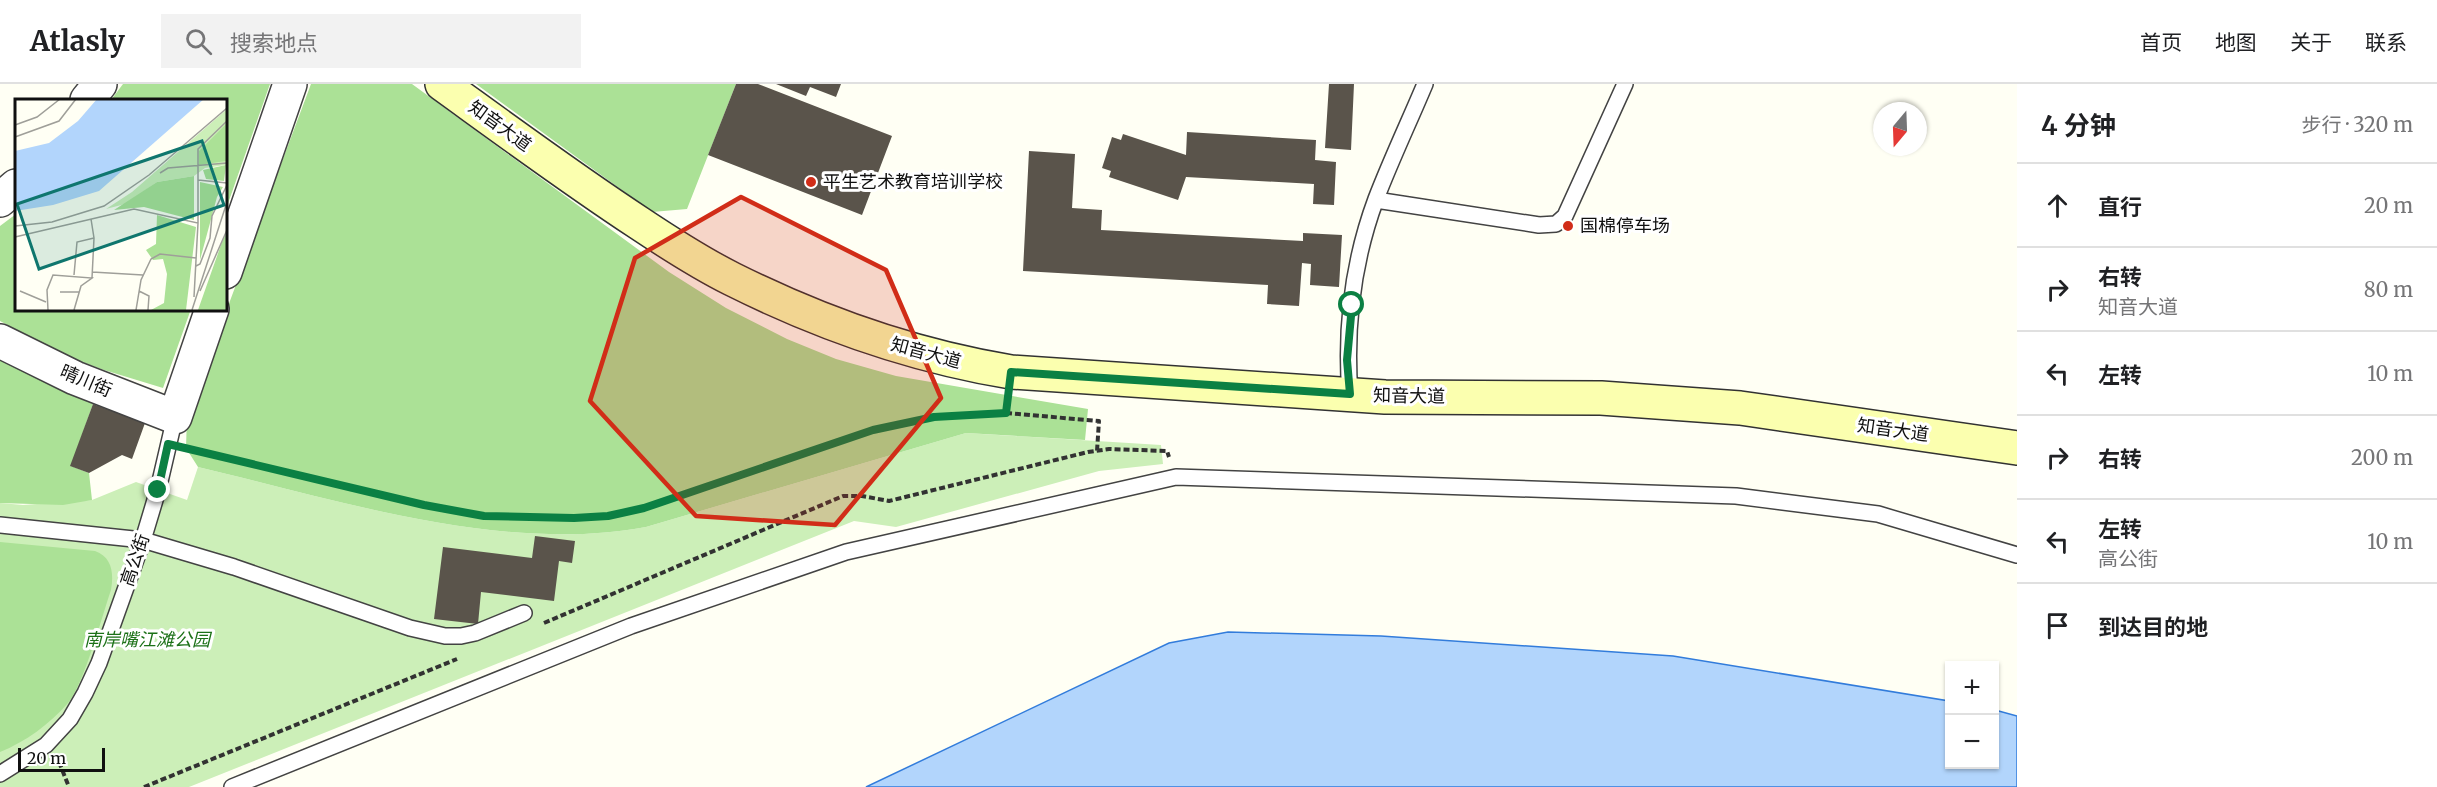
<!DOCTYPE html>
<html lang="zh">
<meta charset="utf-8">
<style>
:root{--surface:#fff;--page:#f2f2f2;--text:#202124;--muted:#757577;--line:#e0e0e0}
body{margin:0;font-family:Merriweather,"Noto Sans SC",serif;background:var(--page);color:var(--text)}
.controls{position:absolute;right:18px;bottom:18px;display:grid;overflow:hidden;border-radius:0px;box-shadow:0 2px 4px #0004}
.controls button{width:54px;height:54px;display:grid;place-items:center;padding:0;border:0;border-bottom:2px solid var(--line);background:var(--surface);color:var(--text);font:30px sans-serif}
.compass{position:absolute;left:1873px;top:18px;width:54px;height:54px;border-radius:50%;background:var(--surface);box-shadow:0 2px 4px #0004;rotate:199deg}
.scale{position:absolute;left:18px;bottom:15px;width:87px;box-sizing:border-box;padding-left:6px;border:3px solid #101010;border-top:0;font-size:16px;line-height:21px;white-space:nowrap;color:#101010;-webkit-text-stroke:4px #fff;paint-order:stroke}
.stop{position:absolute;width:18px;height:18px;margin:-14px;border:4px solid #0b8043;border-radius:50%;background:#fff}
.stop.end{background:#0b8043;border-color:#fff;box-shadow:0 2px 6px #0008}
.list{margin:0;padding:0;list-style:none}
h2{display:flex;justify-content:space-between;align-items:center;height:78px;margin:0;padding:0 24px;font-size:26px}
h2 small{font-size:20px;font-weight:400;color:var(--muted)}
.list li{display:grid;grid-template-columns:39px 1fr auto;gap:18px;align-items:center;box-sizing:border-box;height:84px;padding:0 24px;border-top:2px solid var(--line)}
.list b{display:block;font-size:22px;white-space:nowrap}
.list p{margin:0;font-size:20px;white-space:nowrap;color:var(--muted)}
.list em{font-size:20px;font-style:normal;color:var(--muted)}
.icon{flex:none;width:33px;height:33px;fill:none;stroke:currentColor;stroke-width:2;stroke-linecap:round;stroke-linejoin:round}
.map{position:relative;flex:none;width:2017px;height:703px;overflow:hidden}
header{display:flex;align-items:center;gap:36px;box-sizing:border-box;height:84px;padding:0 30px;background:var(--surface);border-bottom:2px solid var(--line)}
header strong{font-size:28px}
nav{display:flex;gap:33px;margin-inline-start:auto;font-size:21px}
.search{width:420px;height:54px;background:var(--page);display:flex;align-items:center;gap:15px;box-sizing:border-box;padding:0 21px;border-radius:0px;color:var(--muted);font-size:22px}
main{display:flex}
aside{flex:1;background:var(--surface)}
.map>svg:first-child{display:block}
.green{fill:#ccefb8}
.forest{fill:#abe196}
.water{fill:#b2d5fc;stroke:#327cdb;stroke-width:1.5}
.building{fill:#5a544b}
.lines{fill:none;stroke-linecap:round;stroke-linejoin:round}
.service-casing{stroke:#434343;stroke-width:18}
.tertiary-casing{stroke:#434343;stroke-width:36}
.secondary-casing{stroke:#323232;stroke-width:36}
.path{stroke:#323232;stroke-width:4;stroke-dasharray:6 3;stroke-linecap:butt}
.service{stroke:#fff;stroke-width:15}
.tertiary{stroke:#fff;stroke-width:33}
.secondary{stroke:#fbffaf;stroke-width:33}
.route{stroke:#0b8043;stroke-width:8}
.marked{fill:#d12d18;fill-opacity:0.2;stroke:#d12d18;stroke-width:4.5;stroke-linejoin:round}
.poi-dot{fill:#d12d18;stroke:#fff;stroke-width:2}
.labels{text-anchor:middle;stroke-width:6;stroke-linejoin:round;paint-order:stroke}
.street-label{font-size:18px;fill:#101010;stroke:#fff}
.poi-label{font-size:18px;fill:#101010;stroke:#fff;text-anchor:start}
.park-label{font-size:18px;font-style:italic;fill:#1c7118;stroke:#fff}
.inset-road{fill:none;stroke:#9f9f99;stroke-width:1.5}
.view{fill:#0f766e;fill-opacity:0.15;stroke:#0f766e;stroke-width:3}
.inset-edge{fill:none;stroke:#101010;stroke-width:3}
</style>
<header>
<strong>Atlasly</strong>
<div class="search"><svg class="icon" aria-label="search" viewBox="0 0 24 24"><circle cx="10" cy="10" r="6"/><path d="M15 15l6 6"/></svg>搜索地点</div>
<nav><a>首页</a><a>地图</a><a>关于</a><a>联系</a></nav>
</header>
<main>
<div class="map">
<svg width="2017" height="703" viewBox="0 0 2017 703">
<rect width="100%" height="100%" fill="#fffff4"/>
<path class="green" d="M966,349L1161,361L1163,380L1099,387L896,443L854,437L189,703H0V419L23,421L92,416L136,398L187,416L198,383C338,416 503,470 646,443Z"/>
<path class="forest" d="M123,0H270L225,128V16H111Z
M311,0H412L669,188L726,224L787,255L836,275L896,292L1088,325L1085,356L966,349L646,443C503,470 338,416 198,383L186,364L187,332Z
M476,0H736L687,125L652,128Z
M16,130V225H191L163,304L104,286L66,272L0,237V142Z
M0,273L93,320L71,382L89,389L92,416L63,421L0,419Z
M0,458L95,467C112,473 114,489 111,506C102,532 84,600 68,619C50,640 25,658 0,668Z"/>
<path class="water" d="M1228,548L1381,552L1673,572L1949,617L1950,680H1994L1995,626L2017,632V703H866L1169,559Z"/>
<path class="building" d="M736,0H758L892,52L862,131L708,71Z
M776,0H841L836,13L810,3L806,12Z
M1329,0H1354L1351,66L1325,64Z
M1187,48L1316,56L1315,76L1336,78L1334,121L1313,120L1314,100L1186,93L1178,116L1109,93L1111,87L1102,84L1112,53L1121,56L1123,50L1186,71Z
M1029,67L1075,70L1072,124L1102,126L1101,146L1303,157V149L1342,151L1339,203L1310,201L1311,180L1302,179L1299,222L1267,220L1268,201L1023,187Z
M93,320L145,339L132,375L122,371L89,389L70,382Z
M535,452L575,457L572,479L559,477L554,517L481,508L478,540L434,535L443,463L532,474Z"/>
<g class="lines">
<g class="service-casing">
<path id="service" d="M1376,116L1539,141L1556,140L1565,132L1625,0
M1350,311C1345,245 1353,177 1376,115C1391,76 1409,38 1425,0
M0,441L143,456L234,483L410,544L445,552H461L475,549L524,529
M0,690L46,661L70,635L85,609L99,579L143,456L158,406L175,333
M232,703L631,542L846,468L1176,393L1736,412L1878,430L2017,471"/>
</g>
<g class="tertiary-casing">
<path id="tertiary" d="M87,16L100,0
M0,116L16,102
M225,188L290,0
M0,257L75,294L175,333L212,225"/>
</g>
<g class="secondary-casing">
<path id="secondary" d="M442,0C507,47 572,95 639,139C669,159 700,179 732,195C820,239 914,272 1011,288L1385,313L1601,314L1740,324L2017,364"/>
</g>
<path class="path" d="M1006,329L1099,337L1097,367
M190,365L424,421L484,432L574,434L608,432L644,424L873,346L935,333L1006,329L1008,318
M544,539L843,412H862L889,417L1088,368L1109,365L1167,367L1169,373
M59,678L69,703
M144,703L457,575"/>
<use href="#service" class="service"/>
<use href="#tertiary" class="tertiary"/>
<use href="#secondary" class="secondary"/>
</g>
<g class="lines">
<path class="route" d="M158,406L168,360L424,421L484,432L574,434L608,432L644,424L873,346L934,333L1006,329L1011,288L1350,310L1347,276L1352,221"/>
</g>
<path class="marked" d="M741,113L886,186L941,314L835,441L696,432L590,317L635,174Z"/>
<g class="poi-dot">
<circle cx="811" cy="98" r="6"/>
<circle cx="1568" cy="142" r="6"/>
</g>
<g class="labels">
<g class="street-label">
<text transform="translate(500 42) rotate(36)" y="6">知音大道</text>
<text transform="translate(926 269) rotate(15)" y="6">知音大道</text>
<text transform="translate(86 297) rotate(23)" y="6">晴川街</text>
<text transform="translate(1409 312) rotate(1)" y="6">知音大道</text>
<text transform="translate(1893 346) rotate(8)" y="6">知音大道</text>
<text transform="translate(135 476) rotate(-71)" y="6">高公街</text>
</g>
<g class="poi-label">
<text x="823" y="104">平生艺术教育培训学校</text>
<text x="1580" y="148">国棉停车场</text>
</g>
<g class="park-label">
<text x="147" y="562">南岸嘴江滩公园</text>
</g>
</g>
<g transform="translate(15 15)">
<rect width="212" height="212" fill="#fffff4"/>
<path d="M211,11V66L190,69L179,77L142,83L110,105L91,110L117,93Z" fill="#ccefb8"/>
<path d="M211,25V62L184,66V52ZM211,66L209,82L191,80L188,71ZM179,77V121L129,108L99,111L142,83ZM185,83L208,88L202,98L185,161ZM142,116L181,128L171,211H136L149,204L152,175L148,160L138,161L131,151L141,145ZM211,135V211H183L207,143Z" fill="#abe196"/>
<path d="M82,0H189L84,92L38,106L0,112V52L34,44L63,22Z" fill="#b2d5fc"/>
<path class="inset-road" d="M0,26L22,18L45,0M0,38L44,22L61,0M145,74L153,69L212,64M183,81L212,84M76,120L79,139L77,179M183,124V50L212,22M0,127L37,123L89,107L134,76L212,9M0,138L119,110L183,124L179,198M181,167L185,165L195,139L197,117L212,86M77,173L128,176M59,176L62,143L79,139M5,192L31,203M124,192L134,197L133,211M185,192L212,131M45,193H64M33,211L32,191L38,176L77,179L66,187L59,211M121,211L126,181L136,160L145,155L181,159M177,211L212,103"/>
<path class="view" d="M187,42L209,106L24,170L2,105Z"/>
<rect width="212" height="212" class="inset-edge"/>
</g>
</svg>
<div class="controls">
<button>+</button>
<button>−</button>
</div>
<svg class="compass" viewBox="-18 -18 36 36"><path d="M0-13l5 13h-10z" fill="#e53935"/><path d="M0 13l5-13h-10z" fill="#757577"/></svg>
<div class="scale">20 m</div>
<div class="stop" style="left:1352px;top:221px"></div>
<div class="stop end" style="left:158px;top:406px"></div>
</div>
<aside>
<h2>4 分钟<small>步行 · 320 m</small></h2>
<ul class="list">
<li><svg class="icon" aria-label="ahead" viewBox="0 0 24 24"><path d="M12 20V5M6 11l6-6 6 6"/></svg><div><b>直行</b></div><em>20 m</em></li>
<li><svg class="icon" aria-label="right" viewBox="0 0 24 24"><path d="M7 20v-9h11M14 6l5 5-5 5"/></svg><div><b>右转</b><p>知音大道</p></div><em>80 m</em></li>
<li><svg class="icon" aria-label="left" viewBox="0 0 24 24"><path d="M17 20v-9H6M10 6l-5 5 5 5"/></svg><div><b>左转</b></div><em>10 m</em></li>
<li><svg class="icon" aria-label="right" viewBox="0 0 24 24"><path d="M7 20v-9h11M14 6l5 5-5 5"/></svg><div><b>右转</b></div><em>200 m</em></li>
<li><svg class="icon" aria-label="left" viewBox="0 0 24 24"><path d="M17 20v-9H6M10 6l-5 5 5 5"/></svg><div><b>左转</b><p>高公街</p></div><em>10 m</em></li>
<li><svg class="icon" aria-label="arrive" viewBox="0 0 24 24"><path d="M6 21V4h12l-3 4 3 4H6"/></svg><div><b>到达目的地</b></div></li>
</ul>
</aside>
</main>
